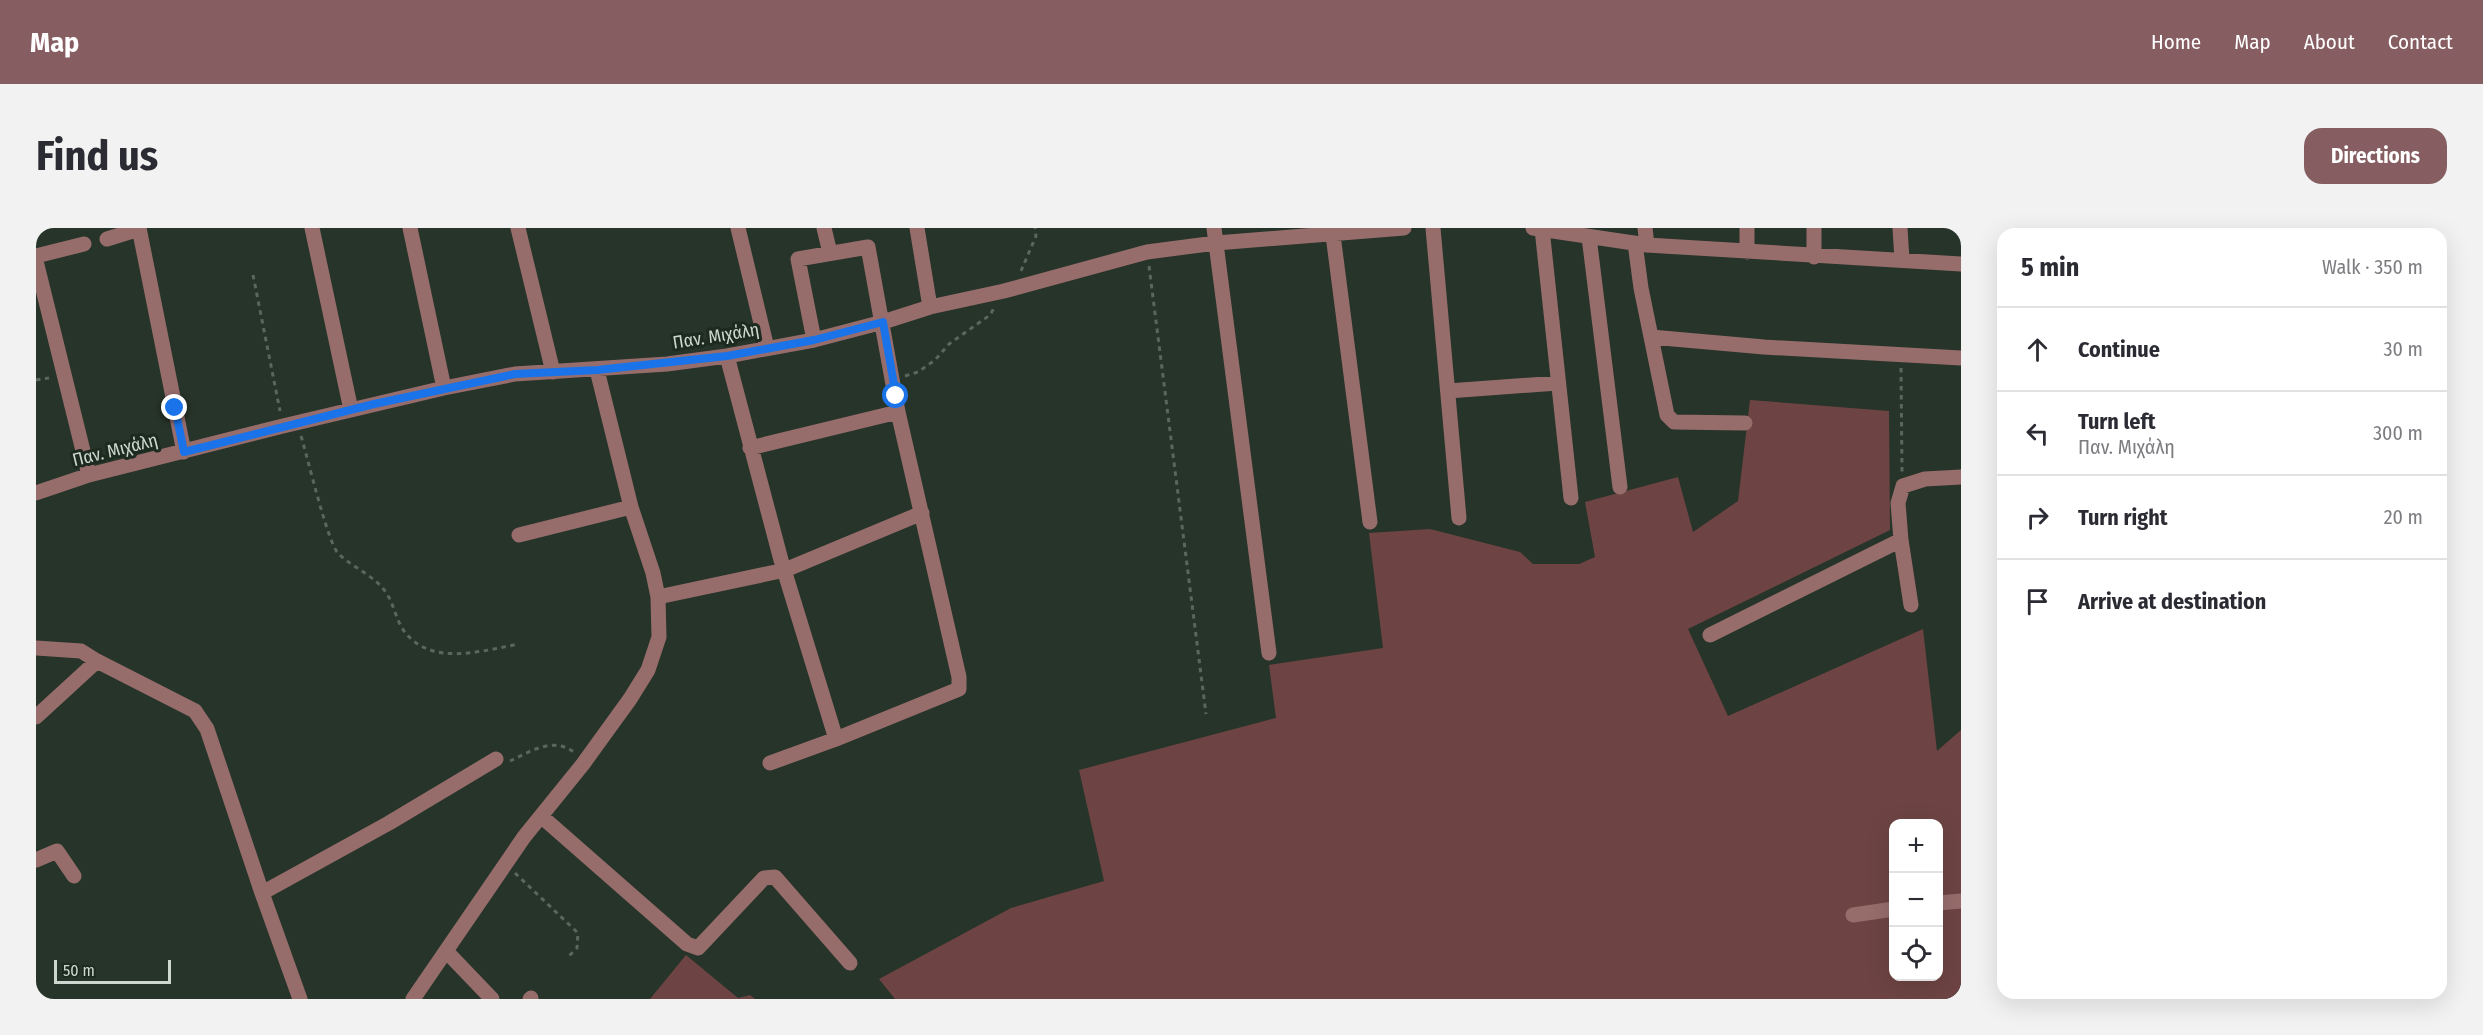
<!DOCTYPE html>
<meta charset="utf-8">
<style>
:root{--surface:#fff;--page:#f2f2f3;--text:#2b2b33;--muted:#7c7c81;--line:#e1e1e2;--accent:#865d61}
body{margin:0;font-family:"Fira Sans Condensed",sans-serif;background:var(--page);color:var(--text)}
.controls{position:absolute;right:18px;bottom:18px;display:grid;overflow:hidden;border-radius:12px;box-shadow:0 6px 24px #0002}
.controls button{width:54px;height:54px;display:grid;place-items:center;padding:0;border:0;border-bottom:2px solid var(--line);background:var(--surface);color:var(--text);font:30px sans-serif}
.scale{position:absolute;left:18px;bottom:15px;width:117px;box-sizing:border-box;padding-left:6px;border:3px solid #cdd6cf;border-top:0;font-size:16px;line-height:21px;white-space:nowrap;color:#cdd6cf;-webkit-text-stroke:4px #1d2a1f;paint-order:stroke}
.stop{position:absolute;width:18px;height:18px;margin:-14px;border:4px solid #1a73e8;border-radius:50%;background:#fff}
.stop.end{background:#1a73e8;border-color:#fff;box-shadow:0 2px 6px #0008}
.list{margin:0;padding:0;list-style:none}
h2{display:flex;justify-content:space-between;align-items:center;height:78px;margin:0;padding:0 24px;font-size:26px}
h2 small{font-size:20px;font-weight:400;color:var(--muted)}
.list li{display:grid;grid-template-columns:39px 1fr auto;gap:18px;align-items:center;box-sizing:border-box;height:84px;padding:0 24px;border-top:2px solid var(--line)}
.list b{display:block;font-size:22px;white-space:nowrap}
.list p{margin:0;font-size:20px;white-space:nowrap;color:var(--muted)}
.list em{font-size:20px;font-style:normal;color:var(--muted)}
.icon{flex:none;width:33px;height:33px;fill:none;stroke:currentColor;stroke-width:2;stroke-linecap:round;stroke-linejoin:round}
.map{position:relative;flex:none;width:1925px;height:771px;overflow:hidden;border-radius:18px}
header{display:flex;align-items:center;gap:36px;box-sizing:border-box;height:84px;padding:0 30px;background:var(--accent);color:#fff}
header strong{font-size:28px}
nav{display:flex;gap:33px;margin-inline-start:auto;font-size:21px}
.intro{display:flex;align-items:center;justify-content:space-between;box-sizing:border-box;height:144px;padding:0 36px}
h1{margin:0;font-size:42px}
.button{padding:15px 27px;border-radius:18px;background:var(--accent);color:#fff;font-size:21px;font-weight:700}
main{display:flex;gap:36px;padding:0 36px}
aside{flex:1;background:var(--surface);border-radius:18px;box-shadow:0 6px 24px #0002}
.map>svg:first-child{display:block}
.green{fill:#6d4443;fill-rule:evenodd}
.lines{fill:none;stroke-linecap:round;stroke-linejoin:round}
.path{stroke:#5b675d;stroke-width:3;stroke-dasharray:4.5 4.5;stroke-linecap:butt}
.minor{stroke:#976d6c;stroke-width:15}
.route{stroke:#1a73e8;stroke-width:8}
.labels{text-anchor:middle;stroke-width:6;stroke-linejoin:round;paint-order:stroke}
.street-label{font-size:18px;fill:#cdd6cf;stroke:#1d2a1f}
</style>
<header>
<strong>Map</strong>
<nav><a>Home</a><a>Map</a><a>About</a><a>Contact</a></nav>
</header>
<div class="intro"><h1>Find us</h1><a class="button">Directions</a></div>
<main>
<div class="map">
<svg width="1925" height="771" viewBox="0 0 1925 771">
<rect width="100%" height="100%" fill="#273429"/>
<path class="green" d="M1714,172L1853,183L1854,302L1652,401L1692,488L1887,401L1901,523L1925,502V771H859L843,751L975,680L1068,653L1043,542L1240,490L1233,437L1347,420L1333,305L1394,301L1484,324L1497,336H1543L1559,329L1549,274L1642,249L1657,304L1702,273ZM1858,596H1902V748H1858Z
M650,727L702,770L714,767L719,771H614Z"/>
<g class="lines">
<path class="path" d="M1113,38L1170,486
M985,43L1000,8L999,0
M217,47L244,183
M1865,140L1866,244
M869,148L882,144L899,132L913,116L954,87L958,80
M0,152L13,150
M265,208C271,227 292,316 302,325C316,340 339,347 351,366C358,377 360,392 368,403C395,439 445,423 483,416
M474,533C495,523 518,508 539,525
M479,645L542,705L541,720L533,728"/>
<path class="minor" d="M103,0L148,224
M276,0L315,182
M374,0L408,160
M482,0L517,144
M702,0L731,120
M788,0L794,25
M881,0L894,79
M1178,0L1233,425
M1397,0L1423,290
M1497,0L1611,17L1925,36
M1609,0L1611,17
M1711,0V24
M1864,0L1866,32
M1506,1L1535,270
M1297,7L1334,294
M1553,9L1584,259
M71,11L103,1
M1599,15L1605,60L1631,187L1638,194L1709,195
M0,28L48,16
M1778,29V0
M0,33L53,247
M1615,109L1728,119L1925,130
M691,128L745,332L800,511
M1412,163L1522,155
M714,220L862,184
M0,265L53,247L247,198L408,160L479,146L631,136L691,128L778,112L847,94L894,79L968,63L1111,24L1180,15L1368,0
M483,307L595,279
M1865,312L1875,377
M622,369L749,342L886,285
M1674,407L1865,312L1862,275L1867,258L1889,251L1925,249
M0,420L45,423L61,433
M0,489L61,433L159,483L171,501L226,665
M734,535L800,511L923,461V449L862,184L832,19L762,31L778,112
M505,588L651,716L662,720L728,650L739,649L814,735
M0,632L21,623L38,648
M1902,675L1925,673
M1817,687L1858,681
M410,723L456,771
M264,771L226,665L353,595L460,531
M377,771L488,609L547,536L594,471L612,442L623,409L622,369L617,345L595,279L561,142
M494,771L495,770"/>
</g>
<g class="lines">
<path class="route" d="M139,180L148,224L338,176L479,146L561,142L691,128L778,112L847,94L860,168"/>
</g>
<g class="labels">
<g class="street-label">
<text transform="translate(680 108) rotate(-9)" y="6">Παν. Μιχάλη</text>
<text transform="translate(79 222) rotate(-14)" y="6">Παν. Μιχάλη</text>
</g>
</g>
</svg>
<div class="controls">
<button>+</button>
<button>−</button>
<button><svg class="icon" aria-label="locate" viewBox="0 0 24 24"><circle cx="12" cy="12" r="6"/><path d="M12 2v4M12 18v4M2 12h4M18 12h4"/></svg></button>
</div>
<div class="scale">50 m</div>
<div class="stop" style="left:860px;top:168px"></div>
<div class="stop end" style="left:139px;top:180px"></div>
</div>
<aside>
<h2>5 min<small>Walk · 350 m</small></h2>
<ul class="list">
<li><svg class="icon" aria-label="ahead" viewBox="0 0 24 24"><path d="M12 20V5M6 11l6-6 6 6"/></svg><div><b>Continue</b></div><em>30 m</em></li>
<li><svg class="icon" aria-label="left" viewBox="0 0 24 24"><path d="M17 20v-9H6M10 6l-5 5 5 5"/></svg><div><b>Turn left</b><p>Παν. Μιχάλη</p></div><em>300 m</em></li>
<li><svg class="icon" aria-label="right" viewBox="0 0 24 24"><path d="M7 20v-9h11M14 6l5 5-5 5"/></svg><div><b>Turn right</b></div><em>20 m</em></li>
<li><svg class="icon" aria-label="arrive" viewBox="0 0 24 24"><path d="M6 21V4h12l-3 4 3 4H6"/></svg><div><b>Arrive at destination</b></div></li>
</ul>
</aside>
</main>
